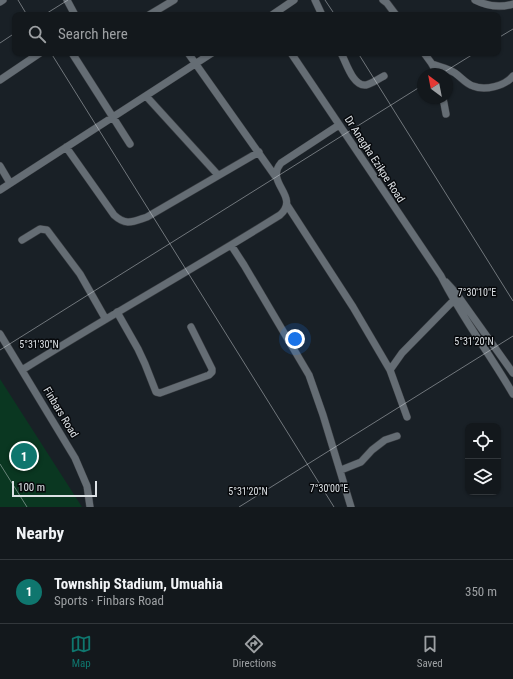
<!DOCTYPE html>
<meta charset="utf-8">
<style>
:root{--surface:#13181c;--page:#202529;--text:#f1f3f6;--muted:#9da0a3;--line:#32373b;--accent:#0f766e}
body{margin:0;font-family:"Roboto Condensed",sans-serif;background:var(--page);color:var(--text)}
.controls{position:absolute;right:12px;bottom:12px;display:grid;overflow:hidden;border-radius:8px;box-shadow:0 1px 3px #0004}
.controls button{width:36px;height:36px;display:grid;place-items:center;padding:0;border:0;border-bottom:1px solid var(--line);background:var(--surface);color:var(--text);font:20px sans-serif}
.compass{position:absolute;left:417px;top:68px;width:36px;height:36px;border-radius:50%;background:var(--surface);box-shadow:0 1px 3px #0004;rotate:328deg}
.scale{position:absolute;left:12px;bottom:10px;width:85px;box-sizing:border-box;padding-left:4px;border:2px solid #dce1e5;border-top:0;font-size:11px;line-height:14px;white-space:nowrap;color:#dce1e5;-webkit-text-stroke:3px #07090c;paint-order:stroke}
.you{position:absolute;left:295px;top:339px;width:14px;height:14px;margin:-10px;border:3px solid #fff;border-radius:50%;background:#1a73e8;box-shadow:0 0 0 6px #1a73e833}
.badge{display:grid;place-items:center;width:26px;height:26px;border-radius:50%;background:var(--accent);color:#fff;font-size:13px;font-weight:700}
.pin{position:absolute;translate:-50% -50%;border:2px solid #fff;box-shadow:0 1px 4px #0006}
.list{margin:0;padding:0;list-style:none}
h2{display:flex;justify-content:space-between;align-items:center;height:52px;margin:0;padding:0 16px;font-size:17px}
h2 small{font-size:13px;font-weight:400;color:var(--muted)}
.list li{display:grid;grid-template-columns:26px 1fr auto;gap:12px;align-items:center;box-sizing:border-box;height:64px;padding:0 16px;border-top:1px solid var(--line)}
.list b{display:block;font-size:15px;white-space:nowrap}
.list p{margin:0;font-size:13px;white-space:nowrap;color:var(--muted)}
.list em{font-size:13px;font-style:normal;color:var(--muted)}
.icon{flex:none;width:22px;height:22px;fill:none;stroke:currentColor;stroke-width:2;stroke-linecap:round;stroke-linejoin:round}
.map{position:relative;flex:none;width:513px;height:507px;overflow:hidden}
.search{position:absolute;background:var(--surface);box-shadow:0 1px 3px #0004;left:12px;right:12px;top:12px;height:44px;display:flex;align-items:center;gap:10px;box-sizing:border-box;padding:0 14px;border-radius:8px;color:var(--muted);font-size:15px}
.sheet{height:116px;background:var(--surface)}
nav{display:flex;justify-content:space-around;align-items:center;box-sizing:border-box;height:56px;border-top:1px solid var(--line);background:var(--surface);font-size:11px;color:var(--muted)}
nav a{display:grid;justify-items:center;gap:2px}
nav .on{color:var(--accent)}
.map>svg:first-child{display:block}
.green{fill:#0a3721}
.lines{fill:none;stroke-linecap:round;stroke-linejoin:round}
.minor-casing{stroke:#393d42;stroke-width:8}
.minor{stroke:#656d74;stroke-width:7}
.ticks{fill:none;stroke:#dce1e5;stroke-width:1;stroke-opacity:0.45}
.labels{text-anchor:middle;stroke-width:3;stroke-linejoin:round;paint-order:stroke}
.street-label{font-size:11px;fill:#dce1e5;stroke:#07090c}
.ticks-label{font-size:10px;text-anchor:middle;fill:#dce1e5;stroke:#07090c;stroke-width:3;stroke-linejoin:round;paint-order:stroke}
</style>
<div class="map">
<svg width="513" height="507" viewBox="0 0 513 507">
<rect width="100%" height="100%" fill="#192026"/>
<path class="green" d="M0,379L82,507H0Z"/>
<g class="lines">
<g class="minor-casing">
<path id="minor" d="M67,0L75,15
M315,0L322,15
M383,0L387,3L396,15
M475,0C487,6 500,8 513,4
M0,2L3,0
M149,15L174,0
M272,15L294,0
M72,53L130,144
M188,53L275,176
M291,53L441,276C462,318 490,354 513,394
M341,53C346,62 353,87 366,85C371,84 378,79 384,76
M424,53L432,64L437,74
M432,64C440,67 449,69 455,73C461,77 466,84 473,86C485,91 505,86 513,76
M0,80L40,53
M146,96L218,175
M443,98L446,114
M66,147L114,215C126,226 132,222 147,217L259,152
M0,166L10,183
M0,190L212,53
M287,205L353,307L390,370
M22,240L40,229L47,230L80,274L105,318
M231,245L244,265L309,375L323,415L351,507
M446,282L456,293L513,373
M117,312L138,349L145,364L156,392L160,393L209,375L212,372V369L191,327
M0,334L75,458L87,486L90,507
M22,370C107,317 195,268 280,215C301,196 264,183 281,163L339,125
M407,417L390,370L402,353L453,301
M341,470L361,462L372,450L385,440L397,436"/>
</g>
<use href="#minor" class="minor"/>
</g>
<path class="ticks" d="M18,0L27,15M325,0L335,15M44,15L68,0M498,38L513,29M0,43L15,33M51,53L334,507M358,53L513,301M441,74L475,53M0,350L423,85M0,464L27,507M239,507L513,336"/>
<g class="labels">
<g class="street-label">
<text transform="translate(375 159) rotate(57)" y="4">Dr Anagha Ezikpe Road</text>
<text transform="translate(61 412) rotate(59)" y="4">Finbars Road</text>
</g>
</g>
<g class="ticks-label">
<text x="477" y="296">7°30'10"E</text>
<text x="474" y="345">5°31'20"N</text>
<text x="39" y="348">5°31'30"N</text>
<text x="329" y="492">7°30'00"E</text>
<text x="248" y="495">5°31'20"N</text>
</g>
</svg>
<div class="controls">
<button><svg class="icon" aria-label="locate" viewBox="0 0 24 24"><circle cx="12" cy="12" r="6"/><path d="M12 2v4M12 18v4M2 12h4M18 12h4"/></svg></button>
<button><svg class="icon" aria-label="layers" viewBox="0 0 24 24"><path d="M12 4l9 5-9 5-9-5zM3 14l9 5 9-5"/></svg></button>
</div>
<svg class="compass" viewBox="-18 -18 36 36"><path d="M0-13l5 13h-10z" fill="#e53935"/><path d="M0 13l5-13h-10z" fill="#9da0a3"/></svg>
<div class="scale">100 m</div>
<div class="you"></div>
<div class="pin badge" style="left:24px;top:456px">1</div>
<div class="search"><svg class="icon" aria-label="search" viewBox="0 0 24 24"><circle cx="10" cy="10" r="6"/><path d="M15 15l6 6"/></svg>Search here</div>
</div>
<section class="sheet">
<h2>Nearby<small></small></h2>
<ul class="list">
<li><span class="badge">1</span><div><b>Township Stadium, Umuahia</b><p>Sports · Finbars Road</p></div><em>350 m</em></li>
</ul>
</section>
<nav>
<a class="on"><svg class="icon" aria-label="map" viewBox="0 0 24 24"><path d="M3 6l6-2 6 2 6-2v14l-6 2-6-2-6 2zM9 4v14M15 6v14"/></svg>Map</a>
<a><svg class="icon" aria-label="directions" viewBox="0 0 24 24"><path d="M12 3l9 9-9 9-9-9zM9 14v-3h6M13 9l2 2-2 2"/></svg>Directions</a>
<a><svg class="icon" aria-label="saved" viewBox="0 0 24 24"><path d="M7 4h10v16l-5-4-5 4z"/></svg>Saved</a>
</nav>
